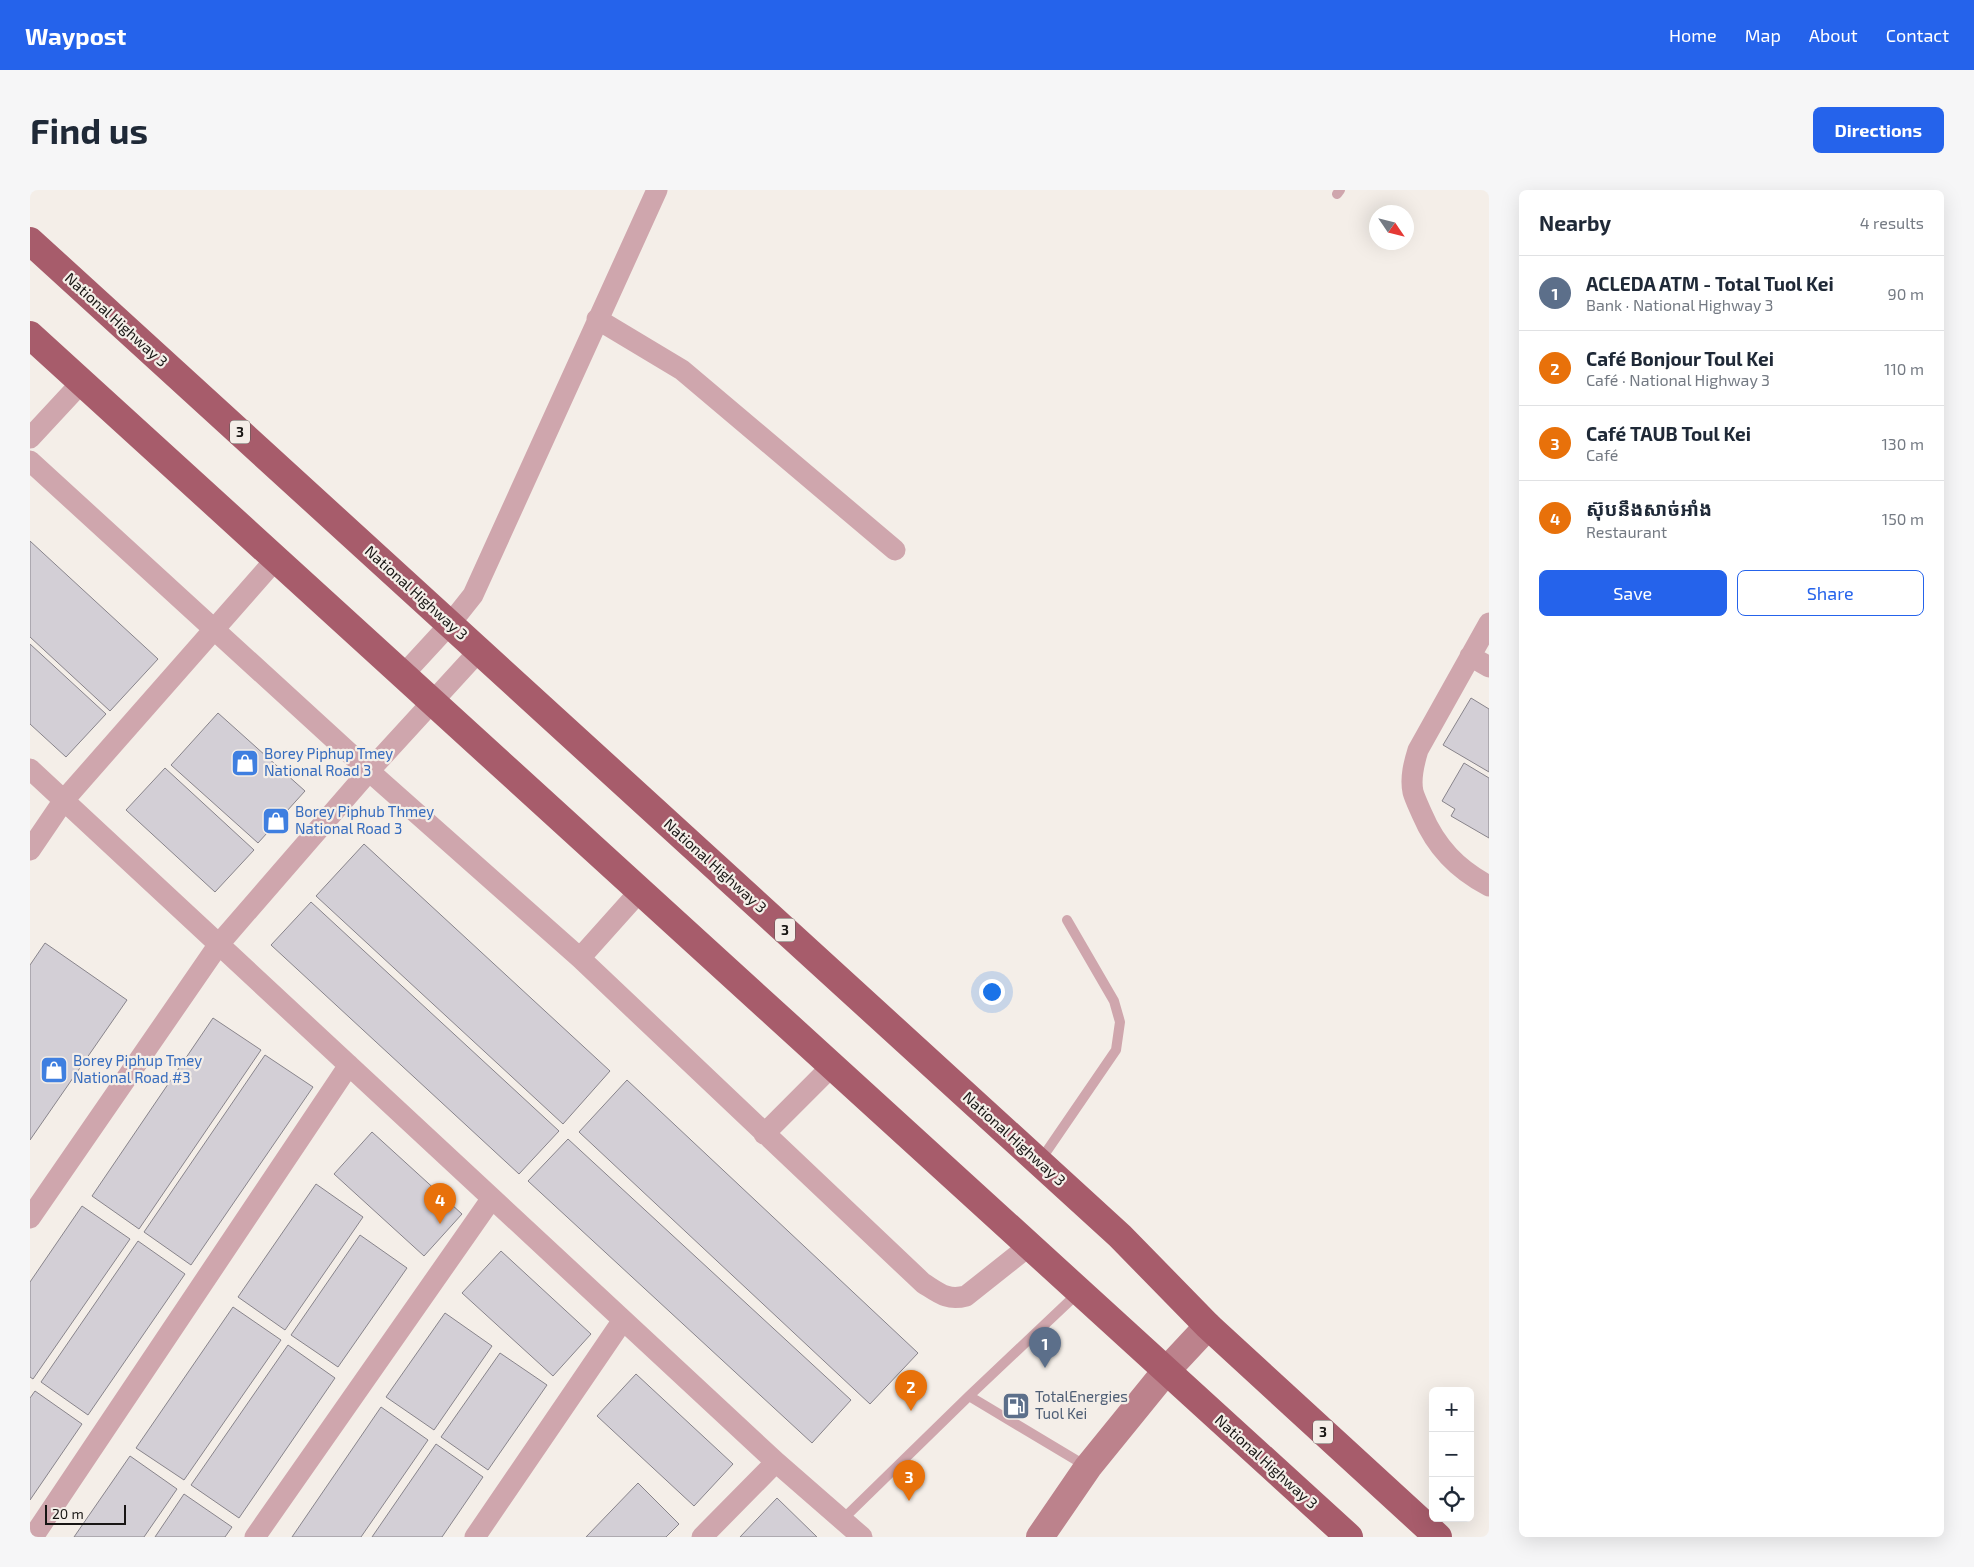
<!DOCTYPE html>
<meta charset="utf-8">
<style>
:root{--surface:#fff;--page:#f6f6f7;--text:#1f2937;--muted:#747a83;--line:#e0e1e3;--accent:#2563eb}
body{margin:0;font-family:"Exo 2","Noto Sans Khmer",sans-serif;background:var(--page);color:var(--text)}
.controls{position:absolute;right:15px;bottom:15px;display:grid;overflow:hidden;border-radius:8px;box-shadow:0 5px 20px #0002}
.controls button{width:45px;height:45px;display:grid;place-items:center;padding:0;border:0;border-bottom:1px solid var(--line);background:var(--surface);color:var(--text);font:25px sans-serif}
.compass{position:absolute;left:1339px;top:15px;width:45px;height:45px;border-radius:50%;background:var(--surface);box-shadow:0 5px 20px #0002;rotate:125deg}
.scale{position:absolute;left:15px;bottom:12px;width:81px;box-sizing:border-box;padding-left:5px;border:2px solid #181614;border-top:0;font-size:14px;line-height:18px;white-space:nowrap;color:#181614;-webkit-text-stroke:4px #f4eee8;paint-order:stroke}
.you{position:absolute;left:961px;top:801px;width:18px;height:18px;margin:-12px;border:4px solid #fff;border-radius:50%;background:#1a73e8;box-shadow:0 0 0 8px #1a73e833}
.badge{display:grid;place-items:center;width:32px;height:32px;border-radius:50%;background:var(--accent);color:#fff;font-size:16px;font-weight:700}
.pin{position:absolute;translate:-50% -41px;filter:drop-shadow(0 1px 2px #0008)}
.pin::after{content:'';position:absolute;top:26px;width:18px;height:15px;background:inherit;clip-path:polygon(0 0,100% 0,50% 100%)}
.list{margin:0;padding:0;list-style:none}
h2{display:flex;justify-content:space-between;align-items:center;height:65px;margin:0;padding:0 20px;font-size:21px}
h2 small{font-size:16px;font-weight:400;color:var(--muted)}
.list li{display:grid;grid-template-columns:32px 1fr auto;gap:15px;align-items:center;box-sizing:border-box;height:75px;padding:0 20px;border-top:1px solid var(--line)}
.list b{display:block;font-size:19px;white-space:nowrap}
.list p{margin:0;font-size:16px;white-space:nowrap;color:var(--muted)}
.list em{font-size:16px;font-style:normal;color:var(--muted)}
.actions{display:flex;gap:10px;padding:15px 20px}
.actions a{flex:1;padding:11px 0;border:1px solid var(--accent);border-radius:8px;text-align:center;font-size:18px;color:var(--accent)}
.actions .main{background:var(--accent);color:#fff}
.icon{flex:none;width:28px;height:28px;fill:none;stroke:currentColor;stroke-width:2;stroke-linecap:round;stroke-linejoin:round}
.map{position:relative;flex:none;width:1459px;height:1347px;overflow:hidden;border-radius:8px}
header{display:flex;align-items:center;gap:30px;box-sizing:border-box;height:70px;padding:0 25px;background:var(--accent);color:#fff}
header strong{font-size:24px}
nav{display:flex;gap:28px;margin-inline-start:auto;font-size:18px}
.intro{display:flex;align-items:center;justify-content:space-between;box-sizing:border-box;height:120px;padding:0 30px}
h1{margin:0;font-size:35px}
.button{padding:12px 22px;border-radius:8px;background:var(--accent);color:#fff;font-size:18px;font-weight:700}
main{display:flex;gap:30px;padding:0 30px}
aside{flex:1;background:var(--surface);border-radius:8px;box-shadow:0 5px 20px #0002}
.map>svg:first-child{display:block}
.building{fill:#d3cfd6;stroke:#88848b}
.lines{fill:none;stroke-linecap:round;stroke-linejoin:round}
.service{stroke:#cfa6ad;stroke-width:10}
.minor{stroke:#cfa6ad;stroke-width:21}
.secondary{stroke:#bc828c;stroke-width:28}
.trunk{stroke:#a75c6b;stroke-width:28}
.labels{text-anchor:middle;stroke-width:4.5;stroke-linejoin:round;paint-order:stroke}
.shield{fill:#f4eee8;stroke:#5a5754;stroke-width:1}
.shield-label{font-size:14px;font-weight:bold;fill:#181614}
.street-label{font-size:15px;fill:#181614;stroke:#f4eee8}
.shop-label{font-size:15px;fill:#366cbe;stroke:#f4eee8;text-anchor:start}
.service-label{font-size:15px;fill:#4e5e75;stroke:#f4eee8;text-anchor:start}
</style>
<header>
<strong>Waypost</strong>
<nav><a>Home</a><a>Map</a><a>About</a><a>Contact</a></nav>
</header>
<div class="intro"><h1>Find us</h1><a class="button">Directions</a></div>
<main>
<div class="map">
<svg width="1459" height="1347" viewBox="0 0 1459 1347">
<rect width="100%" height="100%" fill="#f4eee8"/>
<path class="building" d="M0,351L128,469L80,521L0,447Z
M0,454L76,524L36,567L0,534Z
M1441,508L1459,519V582L1413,555Z
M188,523L275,601L228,653L141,575Z
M1434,573L1459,588V648L1421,626L1425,619L1412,611Z
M135,578L224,660L185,702L96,620Z
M334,654L580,881L533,934L286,706Z
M281,712L529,941L489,984L241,755Z
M15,753L97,810L0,950V775Z
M183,828L231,860L109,1039L62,1006Z
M235,865L283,897L161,1075L114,1042Z
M597,890L888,1163L840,1214L549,942Z
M342,942L432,1024L394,1066L304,984Z
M538,949L821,1210L782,1253L498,991Z
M286,994L333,1027L255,1140L208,1107Z
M52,1016L100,1049L3,1189L0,1187V1092Z
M330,1045L377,1078L308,1177L261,1145Z
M108,1051L155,1084L58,1225L11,1192Z
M471,1061L561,1144L523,1186L432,1103Z
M203,1117L251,1150L154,1290L106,1258Z
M415,1123L462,1156L404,1240L356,1207Z
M258,1155L305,1188L209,1328L161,1295Z
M470,1163L517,1195L458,1280L411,1247Z
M606,1184L703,1274L664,1316L567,1226Z
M5,1201L52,1234L0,1310V1208Z
M351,1217L398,1250L331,1347H262Z
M406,1254L453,1287L412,1347H342Z
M100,1266L147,1299L114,1347H44Z
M608,1293L649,1334L636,1347H556Z
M154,1304L202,1337L195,1347H125Z
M747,1308L787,1347H710Z"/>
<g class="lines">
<path class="service" d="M1307,4L1310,0
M1010,971L1086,860L1090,832L1084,811L1037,730
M939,1206L1056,1276
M812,1330L939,1206L1048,1103"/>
<path class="minor" d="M567,129L652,180L865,360
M0,248L52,192
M0,271L339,581L550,768L893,1093C909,1103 917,1111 936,1106L999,1056
M1459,433L1388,560C1384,573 1380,588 1383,602C1385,609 1389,617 1392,624C1406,657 1427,679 1459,696
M1440,466L1459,477
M373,485L420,434L443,405L627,0
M0,579L746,1272L832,1347
M0,660L34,610L246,369
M550,768L610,701
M734,944L802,876
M0,1028L189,754L339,581L449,461
M3,1347L319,875
M225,1347L462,1008
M445,1347L593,1130
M672,1347L746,1272"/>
<path class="secondary" d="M1010,1347L1058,1277L1136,1181L1178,1136"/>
<path class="trunk" d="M0,51L1090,1046L1178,1136L1408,1347
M0,145L1319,1347"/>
</g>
<defs>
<g id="shop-square" transform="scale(1.4375)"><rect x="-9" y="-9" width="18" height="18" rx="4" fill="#3f7fe0" stroke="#f4eee8"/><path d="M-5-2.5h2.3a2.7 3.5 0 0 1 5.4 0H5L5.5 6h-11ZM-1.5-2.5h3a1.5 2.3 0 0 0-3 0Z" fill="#fff"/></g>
<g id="fuel-square" transform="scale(1.4375)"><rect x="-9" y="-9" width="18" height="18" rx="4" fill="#5c6f8a" stroke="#f4eee8"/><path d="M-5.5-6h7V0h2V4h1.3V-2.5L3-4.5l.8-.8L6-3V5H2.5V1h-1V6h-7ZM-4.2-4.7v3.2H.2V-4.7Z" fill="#fff"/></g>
</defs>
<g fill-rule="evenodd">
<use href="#shop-square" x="215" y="573"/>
<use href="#shop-square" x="246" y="631"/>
<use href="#shop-square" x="24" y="880"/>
<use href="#fuel-square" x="986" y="1216"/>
</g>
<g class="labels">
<g class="shield">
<rect x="200" y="230.5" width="20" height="23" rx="4"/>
<rect x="745" y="728.5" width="20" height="23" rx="4"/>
<rect x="1283" y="1230.5" width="20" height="23" rx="4"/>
</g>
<g class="shield-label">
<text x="210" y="247">3</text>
<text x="755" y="745">3</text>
<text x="1293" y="1247">3</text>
</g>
<g class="street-label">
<text transform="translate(86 130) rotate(42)" y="5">National Highway 3</text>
<text transform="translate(386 403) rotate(42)" y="5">National Highway 3</text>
<text transform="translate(685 676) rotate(42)" y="5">National Highway 3</text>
<text transform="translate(984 949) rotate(42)" y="5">National Highway 3</text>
<text transform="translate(1236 1272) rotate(42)" y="5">National Highway 3</text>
</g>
<g class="shop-label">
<text x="234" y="569">Borey Piphup Tmey<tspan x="234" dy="17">National Road 3</tspan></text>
<text x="265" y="627">Borey Piphub Thmey<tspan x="265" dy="17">National Road 3</tspan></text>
<text x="43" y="876">Borey Piphup Tmey<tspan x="43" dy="17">National Road #3</tspan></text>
</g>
<g class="service-label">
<text x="1005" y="1212">TotalEnergies<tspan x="1005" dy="17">Tuol Kei</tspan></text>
</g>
</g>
</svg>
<div class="controls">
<button>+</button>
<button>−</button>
<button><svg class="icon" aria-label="locate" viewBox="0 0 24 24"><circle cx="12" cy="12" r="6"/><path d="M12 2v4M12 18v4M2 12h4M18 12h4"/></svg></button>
</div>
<svg class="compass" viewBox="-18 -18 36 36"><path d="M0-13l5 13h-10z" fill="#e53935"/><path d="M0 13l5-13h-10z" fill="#747a83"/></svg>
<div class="scale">20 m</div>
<div class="you"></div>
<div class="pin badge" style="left:1015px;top:1178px;background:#5c6f8a">1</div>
<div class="pin badge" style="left:881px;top:1221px;background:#e8710a">2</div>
<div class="pin badge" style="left:879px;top:1311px;background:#e8710a">3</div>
<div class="pin badge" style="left:410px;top:1034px;background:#e8710a">4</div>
</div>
<aside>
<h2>Nearby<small>4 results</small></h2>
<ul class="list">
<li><span class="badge" style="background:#5c6f8a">1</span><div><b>ACLEDA ATM - Total Tuol Kei</b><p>Bank · National Highway 3</p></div><em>90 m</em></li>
<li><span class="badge" style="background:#e8710a">2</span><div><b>Café Bonjour Toul Kei</b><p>Café · National Highway 3</p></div><em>110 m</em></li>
<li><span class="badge" style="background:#e8710a">3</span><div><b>Café TAUB Toul Kei</b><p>Café</p></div><em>130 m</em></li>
<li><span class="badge" style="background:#e8710a">4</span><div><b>ស៊ុបនឹងសាច់អាំង</b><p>Restaurant</p></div><em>150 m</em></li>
</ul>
<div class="actions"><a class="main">Save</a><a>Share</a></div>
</aside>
</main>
